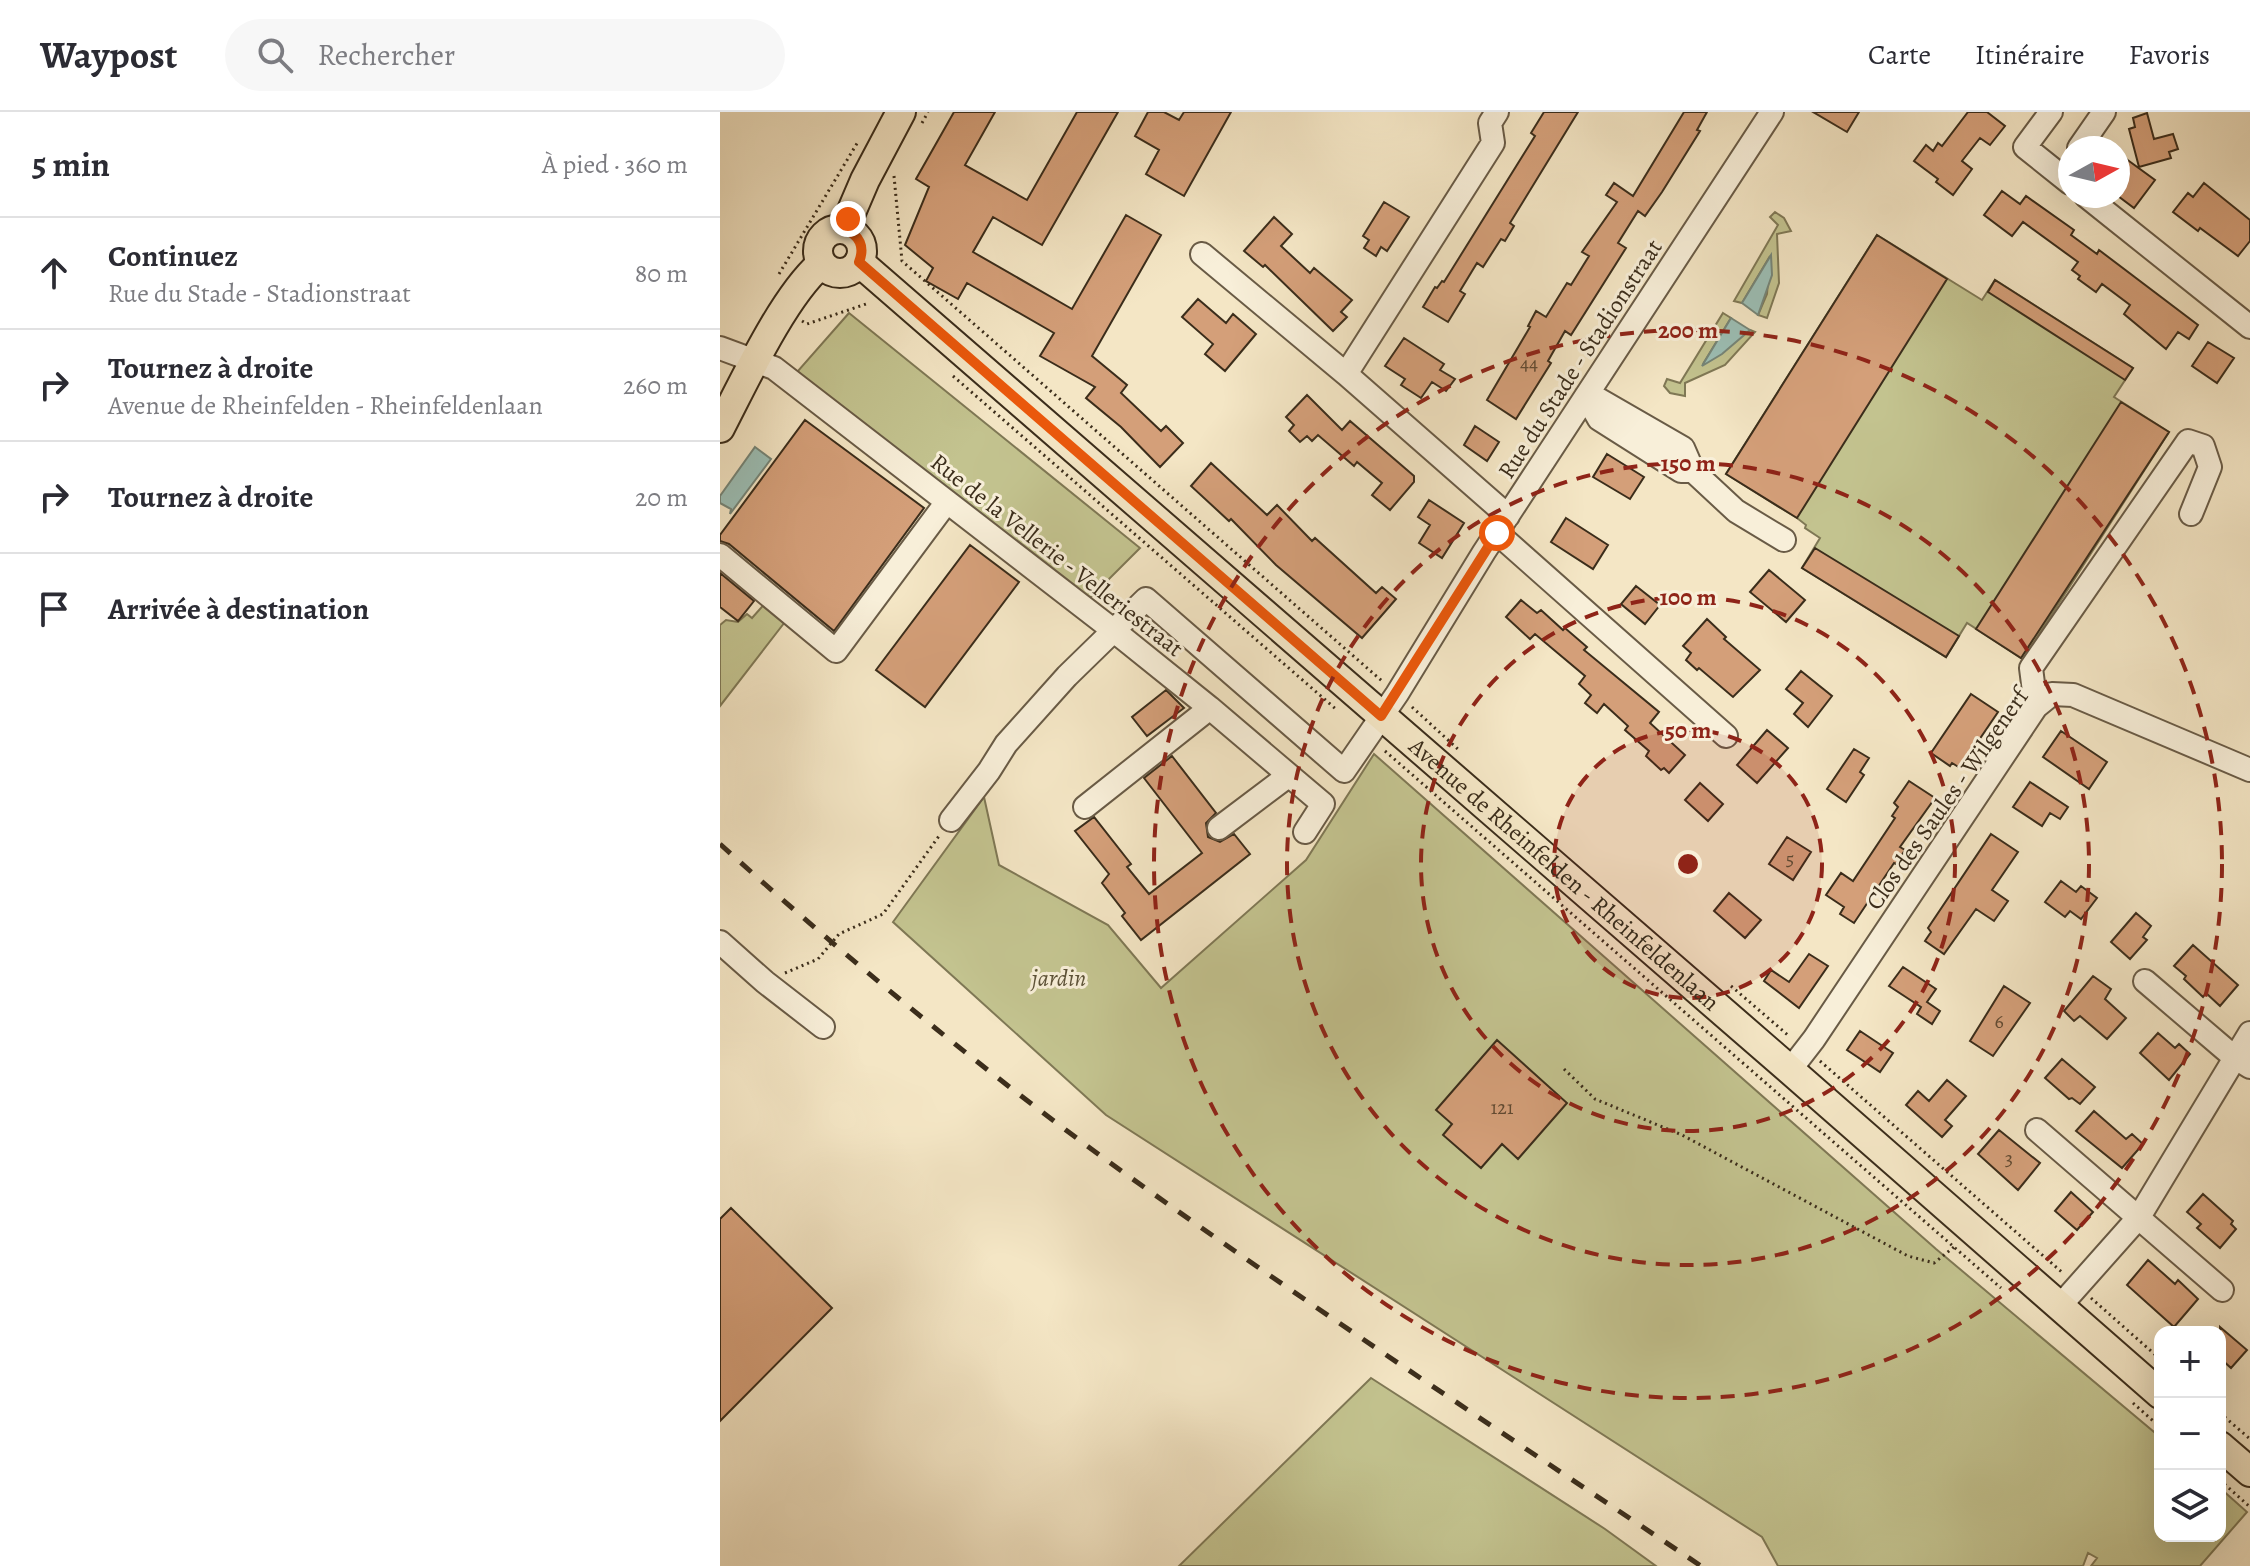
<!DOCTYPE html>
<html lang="fr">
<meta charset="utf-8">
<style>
:root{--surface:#fff;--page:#f7f7f7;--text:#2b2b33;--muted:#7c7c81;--line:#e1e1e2}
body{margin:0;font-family:Alegreya,serif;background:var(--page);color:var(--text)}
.controls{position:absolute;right:24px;bottom:24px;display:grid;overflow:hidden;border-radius:16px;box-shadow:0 8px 32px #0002}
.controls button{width:72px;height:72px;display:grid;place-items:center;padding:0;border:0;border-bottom:2px solid var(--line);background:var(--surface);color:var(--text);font:40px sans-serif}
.compass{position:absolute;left:1338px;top:24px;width:72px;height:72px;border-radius:50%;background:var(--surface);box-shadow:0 8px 32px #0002;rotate:82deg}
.stop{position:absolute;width:24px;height:24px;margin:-18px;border:6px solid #ea580c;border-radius:50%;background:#fff}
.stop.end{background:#ea580c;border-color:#fff;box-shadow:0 2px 8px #0008}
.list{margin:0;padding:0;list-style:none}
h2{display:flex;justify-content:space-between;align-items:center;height:104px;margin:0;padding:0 32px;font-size:34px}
h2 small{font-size:26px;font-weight:400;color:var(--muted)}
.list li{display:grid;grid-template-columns:52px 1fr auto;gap:24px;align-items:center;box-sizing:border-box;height:112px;padding:0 32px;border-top:2px solid var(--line)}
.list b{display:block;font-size:30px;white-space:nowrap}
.list p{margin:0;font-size:26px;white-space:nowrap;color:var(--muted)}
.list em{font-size:26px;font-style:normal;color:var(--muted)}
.icon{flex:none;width:44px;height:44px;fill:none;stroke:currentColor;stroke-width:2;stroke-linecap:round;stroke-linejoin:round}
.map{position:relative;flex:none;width:1530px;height:1454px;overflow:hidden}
header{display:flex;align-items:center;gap:48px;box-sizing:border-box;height:112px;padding:0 40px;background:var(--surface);border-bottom:2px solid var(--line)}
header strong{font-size:38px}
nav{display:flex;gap:44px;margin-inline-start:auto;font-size:28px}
.search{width:560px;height:72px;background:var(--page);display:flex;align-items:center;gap:20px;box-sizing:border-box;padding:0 28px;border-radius:44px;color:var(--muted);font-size:30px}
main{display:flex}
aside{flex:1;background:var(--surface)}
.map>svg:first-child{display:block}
.green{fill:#c3c38f;stroke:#7f7855;stroke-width:2}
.water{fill:#9cbfb6;stroke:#758578;stroke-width:2}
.building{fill:#d49f79;stroke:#3b2d1b;stroke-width:2}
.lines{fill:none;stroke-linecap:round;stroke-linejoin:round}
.minor-casing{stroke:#695b46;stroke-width:26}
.major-casing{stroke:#3b2d1b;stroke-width:32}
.path{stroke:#3b2d1b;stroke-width:3;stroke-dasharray:2 4;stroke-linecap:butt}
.minor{stroke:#f8efd9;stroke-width:22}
.major{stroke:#f4e6c5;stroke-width:28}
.rail{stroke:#3b2d1b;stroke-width:5;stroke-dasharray:14 14;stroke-linecap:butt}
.route{stroke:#ea580c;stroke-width:10}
.ring{fill:none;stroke:#8f2418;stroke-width:4;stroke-dasharray:14 10}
.labels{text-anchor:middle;stroke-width:6;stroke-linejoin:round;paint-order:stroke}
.number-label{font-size:20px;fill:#614a32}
.street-label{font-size:24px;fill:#3b2d1b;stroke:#f8efd9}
.park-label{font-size:24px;font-style:italic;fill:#5d5238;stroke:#f8efd9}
.centre{fill:#8f2418;stroke:#f8efd9;stroke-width:4}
.ring-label{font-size:24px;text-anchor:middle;font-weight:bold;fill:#8f2418;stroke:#f8efd9;stroke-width:6;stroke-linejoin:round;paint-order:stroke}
</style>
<header>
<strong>Waypost</strong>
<div class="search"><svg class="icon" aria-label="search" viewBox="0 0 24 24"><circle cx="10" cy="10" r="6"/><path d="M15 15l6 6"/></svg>Rechercher</div>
<nav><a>Carte</a><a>Itinéraire</a><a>Favoris</a></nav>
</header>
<main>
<aside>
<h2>5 min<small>À pied · 360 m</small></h2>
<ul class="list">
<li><svg class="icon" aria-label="ahead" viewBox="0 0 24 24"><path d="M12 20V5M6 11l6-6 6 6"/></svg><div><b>Continuez</b><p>Rue du Stade - Stadionstraat</p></div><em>80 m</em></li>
<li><svg class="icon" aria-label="right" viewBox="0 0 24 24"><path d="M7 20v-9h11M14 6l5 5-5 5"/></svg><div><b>Tournez à droite</b><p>Avenue de Rheinfelden - Rheinfeldenlaan</p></div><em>260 m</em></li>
<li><svg class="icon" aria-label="right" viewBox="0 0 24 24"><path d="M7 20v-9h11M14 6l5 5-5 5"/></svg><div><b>Tournez à droite</b></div><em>20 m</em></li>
<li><svg class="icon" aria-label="arrive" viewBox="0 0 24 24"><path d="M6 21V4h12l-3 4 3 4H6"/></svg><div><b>Arrivée à destination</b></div></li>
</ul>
</aside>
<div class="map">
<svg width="1530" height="1454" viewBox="0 0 1530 1454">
<rect width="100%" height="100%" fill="#f4e6c5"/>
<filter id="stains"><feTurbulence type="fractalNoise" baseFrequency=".0025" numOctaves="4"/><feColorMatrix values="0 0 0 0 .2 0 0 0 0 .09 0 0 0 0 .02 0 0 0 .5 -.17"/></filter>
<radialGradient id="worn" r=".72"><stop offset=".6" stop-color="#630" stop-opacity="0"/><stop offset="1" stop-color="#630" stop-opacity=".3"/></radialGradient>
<path class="green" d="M1055,100L1064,106L1071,119L1057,122L1059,171L1047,206L1038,203L1047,182L1050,144L1022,191L1014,189L1058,113L1050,105Z
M1157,123L1262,188L1275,168L1413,256L1394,285L1449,320L1303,547L1247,511L1226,545L1082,456L1100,426L1085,416L1086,413L1077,406L1006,362Z
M129,201L420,436L369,487L77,260Z
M1003,201L1011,206L983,252L1030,218L1035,220L1005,253L965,271V284L950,281L944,274L947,267L960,271Z
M47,489L68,506L0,594V513L6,508L18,510L27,502L32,506Z
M654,642L1216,1137L1440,1325V1424H1500V1376L1527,1400L1480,1454H1371L1377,1446L1368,1441L1363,1454H1058L1042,1425L386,1003L173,810L264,685L279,753L388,813L441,876L586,748Z
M651,1266L885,1417L936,1454H459Z"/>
<path class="water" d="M1051,143L1052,163L1038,203L1022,191Z
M1011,206L1030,218L1002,242L982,254Z
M35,335L51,347L10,402L11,397L0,391V384Z"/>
<path class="building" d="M234,0H275L245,53L307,88L357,0H398L322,133L273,105L253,140L352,197L406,103L441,123L372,244L407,273L401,281L441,319L446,314L463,331L440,355L401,315L366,286L375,275L320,244L334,221L247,171L238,187L206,169L213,156L185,133L209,75L196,67Z
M428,0H444L459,8L464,0H511L464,84L426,62L439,38L415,24Z
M824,0H858L790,111L794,114L785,129L781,127L763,155L757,151L740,179L745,182L728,210L703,195L715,175L717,176L722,169L724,170L815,24L811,21Z
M964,0H987L977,18L980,19L942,80L925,104L918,99L898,131L906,136L851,223L845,219L828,249L831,251L796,307L767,288L810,215L808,214L816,199L826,205L847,171L851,173L869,144L862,140L897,90L886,83L894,71L913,84Z
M1093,0H1139L1127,20Z
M1248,0H1267L1285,14L1270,33L1260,26L1242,49L1252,57L1233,83L1216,70L1218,67L1194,49L1206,33L1213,39L1218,31L1222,34Z
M1427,1L1434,27L1453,22L1458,37L1449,40L1451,46L1419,55L1409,17L1415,15L1413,6Z
M1398,41L1435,68L1414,96L1398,84Z
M1484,71L1530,108V129L1518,144L1480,116L1478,119L1453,100L1468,81L1473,85Z
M1282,79L1300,92L1306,84L1354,118L1351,123L1377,142L1379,138L1478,213L1469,227L1458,220L1446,237L1404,202L1410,193L1382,172L1376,180L1358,167L1360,164L1352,158L1358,150L1303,110L1292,124L1264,103Z
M664,90L689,105L667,139L661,135L656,144L644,136L649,128L643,124Z
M554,105L572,122L561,134L590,161L594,156L632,188L621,200L627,205L613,219L545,153L543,155L524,139Z
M1157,123L1227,167L1077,406L1006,362Z
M1275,168L1413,256L1405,268L1268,180Z
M478,187L506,211L513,202L536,222L505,259L485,242L493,232L462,205Z
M684,226L724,252L720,258L735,267L726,279L712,270L701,286L681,273L685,267L665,254Z
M1488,230L1514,246L1497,271L1472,254Z
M587,283L622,318L630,309L694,364V370L670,398L652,383L662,371L637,350L634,354L598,323L592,329L587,324L580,330L569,319L574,313L566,305Z
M1401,290L1449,320L1301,546L1256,517Z
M85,308L204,396L114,519L9,432L0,429V423Z
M755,314L779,330L767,349L744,333Z
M887,342L924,365L910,387L873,365Z
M491,351L547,403L557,393L592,429L595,426L656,481L662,475L676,487L642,526L556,453L511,407L509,409L471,374Z
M709,388L744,411L722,446L699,431L710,413L698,405Z
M846,406L888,433L873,457L831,430Z
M250,433L299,470L205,595L156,558Z
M1095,436L1239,524L1226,545L1082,456Z
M1049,458L1085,488L1066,510L1030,480Z
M0,461L34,489L18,509L0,495Z
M916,474L940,493L925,512L901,492Z
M801,488L817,501L821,498L843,518L845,516L867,535L864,538L939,600L930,611L965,643L949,661L944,656L941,658L926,644L929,639L905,618L908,614L884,592L877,601L865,591L871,583L859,572L865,564L815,522L810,527L786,505Z
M987,507L1006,525L1004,527L1040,558L1013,585L979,556L977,558L966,548L971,541L963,534Z
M1081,559L1112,584L1088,615L1074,602L1083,591L1066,577Z
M446,578L464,596L427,624L412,605Z
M1251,582L1278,600L1240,656L1232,651L1230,654L1211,641Z
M1047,618L1068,636L1037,671L1017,653Z
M1341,619L1387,650L1369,677L1323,645Z
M1134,637L1149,646L1140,660L1144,663L1126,690L1107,677Z
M452,644L496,701L486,711L488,725L500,730L514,722L530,742L421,828L402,804L405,801L382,771L389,762L355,719L374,705L411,752L407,755L429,782L482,741L424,666Z
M1189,669L1215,686L1180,735L1185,738L1176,752L1174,751L1134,811L1120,802L1124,795L1106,783L1121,761L1133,769L1175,706L1172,704L1178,695L1174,691Z
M1310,670L1348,695L1340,707L1330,701L1322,714L1293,695Z
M980,671L1003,692L988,709L965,688Z
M1271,722L1298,740L1272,778L1288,789L1274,809L1256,797L1224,842L1205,829L1211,820L1208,816Z
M1067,725L1091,740L1073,768L1049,752Z
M1341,769L1356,780L1361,774L1377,786L1361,807L1350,799L1345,805L1325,790Z
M1009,781L1041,808L1025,826L994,799Z
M1416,801L1431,814L1423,825L1427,828L1410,847L1391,830Z
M1473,833L1518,873L1500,894L1486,881L1483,885L1464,867L1466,864L1454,854Z
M1089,842L1108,854L1079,896L1044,869L1051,858L1069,870Z
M1183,855L1216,877L1207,890L1220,899L1212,912L1197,902L1201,895L1169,874Z
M1373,864L1391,877L1385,887L1406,906L1387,927L1360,904L1354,909L1344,899Z
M1284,874L1310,891L1273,944L1250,929Z
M1140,919L1173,941L1160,960L1127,938Z
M1438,921L1455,936L1459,932L1470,942L1449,968L1420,941Z
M777,928L847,991L798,1047L782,1032L761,1056L723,1023L732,1012L716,998Z
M1342,947L1375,975L1360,992L1352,986L1349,987L1325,966Z
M1227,968L1246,984L1225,1008L1232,1014L1222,1025L1186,993L1198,979L1209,989Z
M1374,999L1406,1027L1412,1022L1423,1032L1402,1056L1356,1019Z
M1279,1018L1320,1051L1298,1078L1258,1042Z
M1351,1080L1373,1100L1357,1118L1335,1099Z
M1483,1082L1513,1109L1511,1112L1516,1117L1500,1136L1477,1116L1481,1112L1467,1100Z
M11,1096L112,1196L0,1309V1107Z
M1428,1148L1455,1172L1458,1168L1478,1187L1454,1215L1407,1173Z
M1500,1215L1527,1238L1511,1256L1500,1246Z"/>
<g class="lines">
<g class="minor-casing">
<path id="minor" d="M1331,0L1305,35L1350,71
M1359,36L1384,0
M1366,84L1530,215
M482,142L626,262L788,404
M0,236L54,256L393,518L490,596L603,692L585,720
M626,262L773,31L770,11L777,0
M866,284L878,287L963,336L973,359H961L879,307Z
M973,359L1016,399L1064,428
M777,421L1006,624
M0,443L116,539L226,391
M1316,595L1311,556L1468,329L1483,334L1490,355L1471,402
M365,695L490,596
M231,708L269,659L286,632L347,564L426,487L624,659L677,582L764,440L1052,0
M499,716L568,664
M0,830L45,870L103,915
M1425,869L1514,945L1530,955
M1070,958L1094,927L1316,595L1332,582L1353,583L1530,658
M1317,1018L1502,1178
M1339,1195L1419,1105L1530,921"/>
</g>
<g class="major-casing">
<g id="major">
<circle cx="120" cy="139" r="22"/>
<path d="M124,117L145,68L181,0"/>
<path id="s1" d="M139,150L1070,958L1440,1282"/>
<path d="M0,316C24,270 63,185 101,152"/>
<path d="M1500,1334L1530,1360"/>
</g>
</g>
<path class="path" d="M202,11L208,0
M174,64L182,149L662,569
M59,162L139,28
M82,209L87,212L149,191
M233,264L617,598
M692,595L740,639
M665,639L1281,1176
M65,861L98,847L119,822L163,802L219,724
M1011,874L1069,924
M1100,949L1344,1162
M844,957L875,987L962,1023L1188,1144L1214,1151L1234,1135
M1371,1186L1440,1247
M1413,1291L1440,1315
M1500,1301L1530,1327
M1500,1368L1530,1395"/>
<use href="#minor" class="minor"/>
<use href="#major" class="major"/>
<path class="rail" d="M0,732C124,844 254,951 389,1050C583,1190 783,1321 981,1454"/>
</g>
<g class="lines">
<path class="route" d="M128,107L124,117C140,123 145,135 139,150L661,604L777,421"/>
</g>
<circle cx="968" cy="752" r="134" fill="#8f2418" fill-opacity=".12"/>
<g class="ring">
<circle cx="968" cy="752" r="134"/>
<circle cx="968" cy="752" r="267"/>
<circle cx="968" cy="752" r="401"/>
<circle cx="968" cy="752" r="534"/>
</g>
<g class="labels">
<g class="number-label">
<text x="809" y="258">44</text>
<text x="1070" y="753">5</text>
<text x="1279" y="916">6</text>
<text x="782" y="1002">121</text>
<text x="1289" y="1053">3</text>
</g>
<g class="street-label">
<text transform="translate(860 247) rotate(-57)" y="8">Rue du Stade - Stadionstraat</text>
<text transform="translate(337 443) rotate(38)" y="8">Rue de la Vellerie - Velleriestraat</text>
<text transform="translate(1227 687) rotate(-55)" y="8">Clos des Saules - Wilgenerf</text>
<text dy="8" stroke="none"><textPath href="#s1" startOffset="934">Avenue de Rheinfelden - Rheinfeldenlaan</textPath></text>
</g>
<g class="park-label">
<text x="339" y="874">jardin</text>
</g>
</g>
<circle cx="968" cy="752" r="12" class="centre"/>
<g class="ring-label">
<text x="968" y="226">200 m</text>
<text x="968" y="359">150 m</text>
<text x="968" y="493">100 m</text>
<text x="968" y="626">50 m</text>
</g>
<rect width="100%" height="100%" filter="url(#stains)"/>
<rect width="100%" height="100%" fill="url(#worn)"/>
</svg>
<div class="controls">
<button>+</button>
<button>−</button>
<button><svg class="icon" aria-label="layers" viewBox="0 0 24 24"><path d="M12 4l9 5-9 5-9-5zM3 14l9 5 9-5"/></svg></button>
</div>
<svg class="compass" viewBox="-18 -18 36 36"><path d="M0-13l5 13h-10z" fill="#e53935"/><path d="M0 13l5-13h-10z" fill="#7c7c81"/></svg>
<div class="stop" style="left:777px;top:421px"></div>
<div class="stop end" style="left:128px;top:107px"></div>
</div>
</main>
